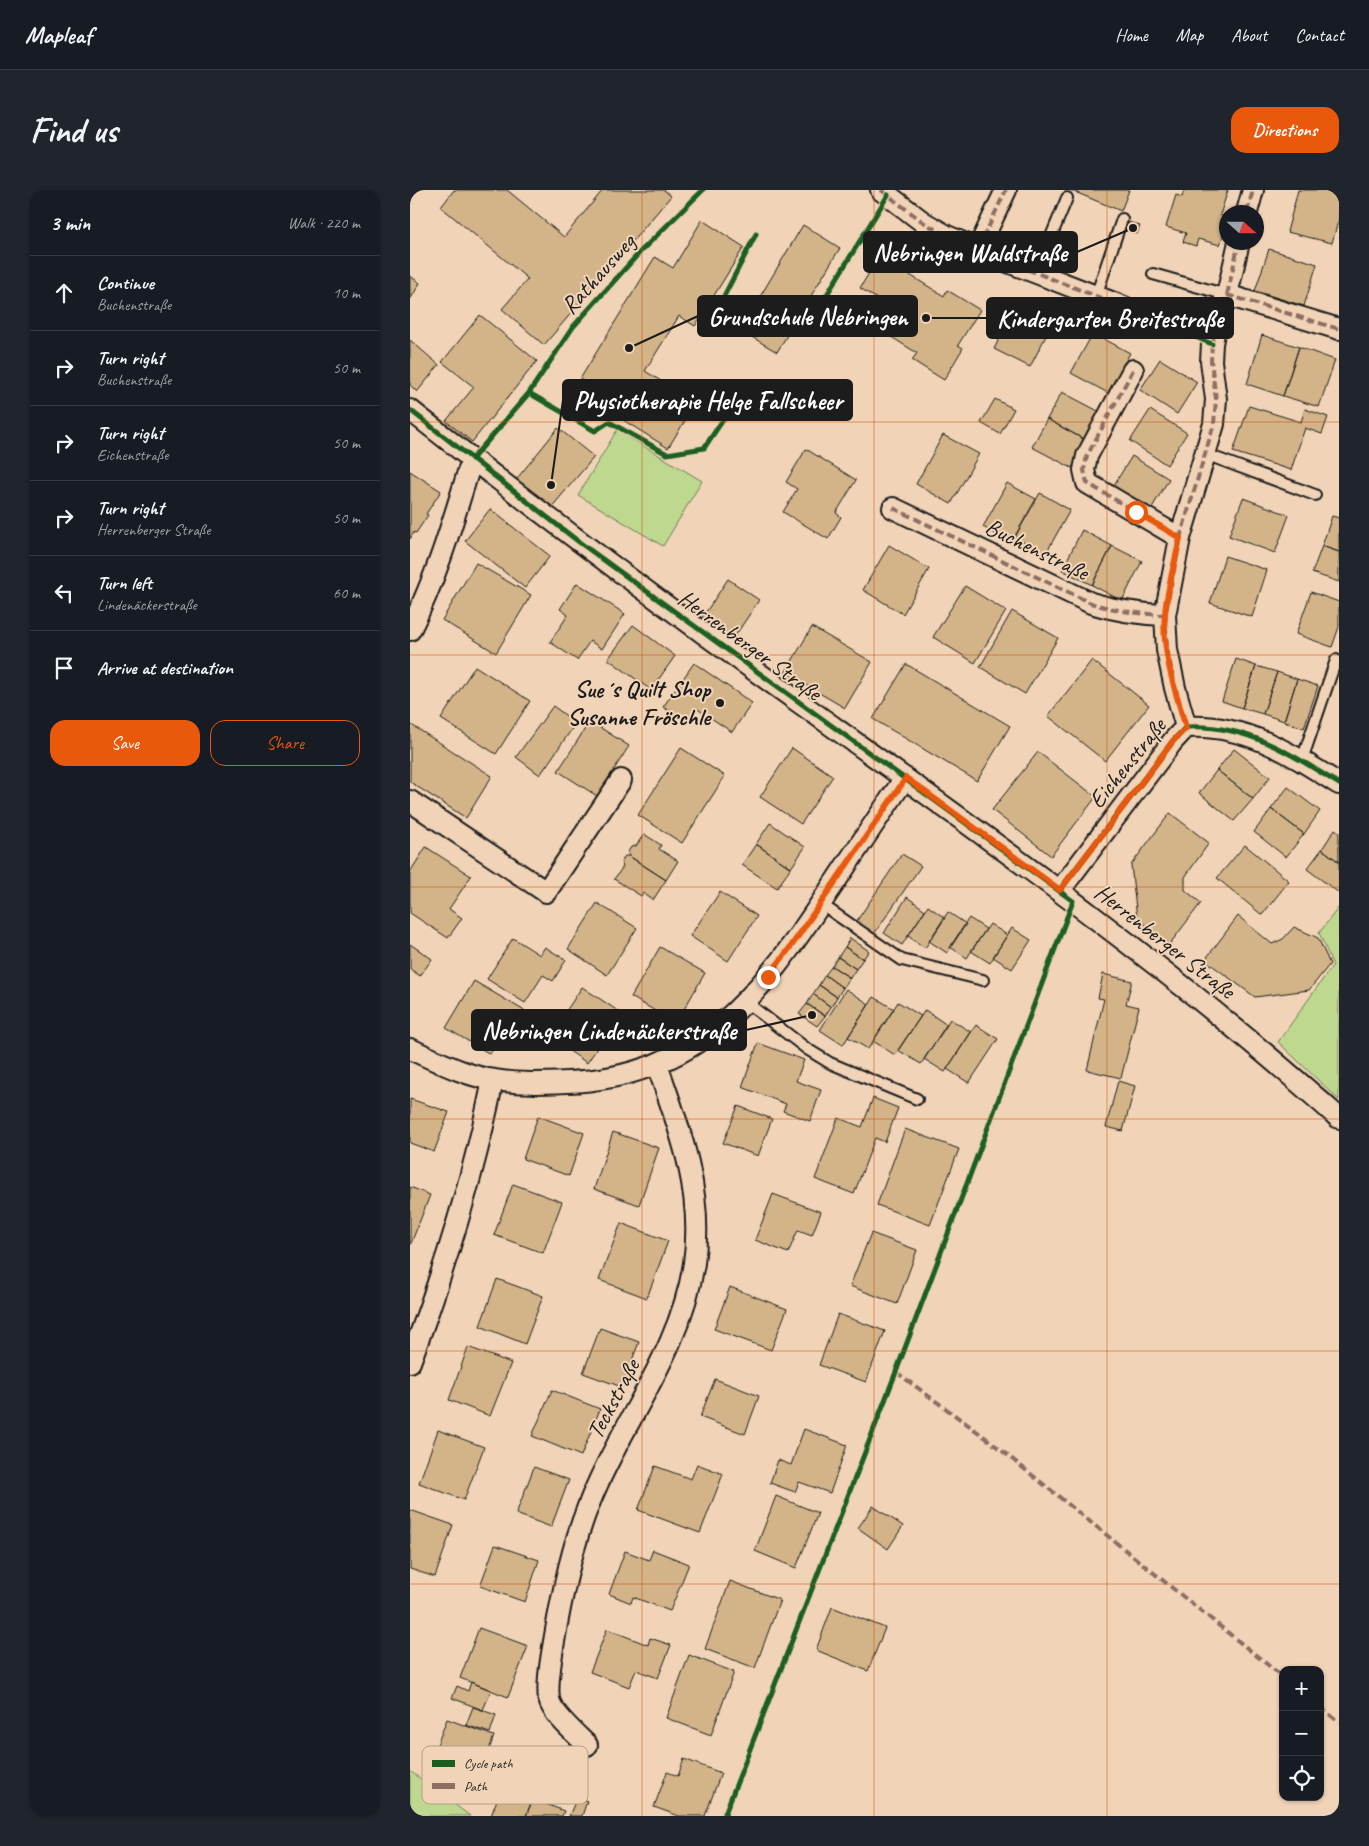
<!DOCTYPE html>
<meta charset="utf-8">
<style>
:root{--surface:#171b24;--page:#20242c;--text:#f1f3f6;--muted:#9ea1a6;--line:#363941;--accent:#ea580c}
body{margin:0;font-family:Caveat,sans-serif;background:var(--page);color:var(--text)}
.controls{position:absolute;right:15px;bottom:15px;display:grid;overflow:hidden;border-radius:10px;box-shadow:0 1px 4px #0004}
.controls button{width:45px;height:45px;display:grid;place-items:center;padding:0;border:0;border-bottom:1px solid var(--line);background:var(--surface);color:var(--text);font:25px sans-serif}
.compass{position:absolute;left:809px;top:15px;width:45px;height:45px;border-radius:50%;background:var(--surface);box-shadow:0 1px 4px #0004;rotate:111deg}
.stop{position:absolute;width:15px;height:15px;margin:-11px;border:4px solid #ea580c;border-radius:50%;background:#fff}
.stop.end{background:#ea580c;border-color:#fff;box-shadow:0 1px 5px #0008}
.list{margin:0;padding:0;list-style:none}
h2{display:flex;justify-content:space-between;align-items:center;height:65px;margin:0;padding:0 20px;font-size:21px}
h2 small{font-size:16px;font-weight:400;color:var(--muted)}
.list li{display:grid;grid-template-columns:32px 1fr auto;gap:15px;align-items:center;box-sizing:border-box;height:75px;padding:0 20px;border-top:1px solid var(--line)}
.list b{display:block;font-size:19px;white-space:nowrap}
.list p{margin:0;font-size:16px;white-space:nowrap;color:var(--muted)}
.list em{font-size:16px;font-style:normal;color:var(--muted)}
.actions{display:flex;gap:10px;padding:15px 20px}
.actions a{flex:1;padding:11px 0;border:1px solid var(--accent);border-radius:15px;text-align:center;font-size:18px;color:var(--accent)}
.actions .main{background:var(--accent);color:#fff}
.icon{flex:none;width:28px;height:28px;fill:none;stroke:currentColor;stroke-width:2;stroke-linecap:round;stroke-linejoin:round}
.map{position:relative;flex:none;width:929px;height:1626px;overflow:hidden;border-radius:15px}
header{display:flex;align-items:center;gap:30px;box-sizing:border-box;height:70px;padding:0 25px;background:var(--surface);border-bottom:1px solid var(--line)}
header strong{font-size:24px}
nav{display:flex;gap:28px;margin-inline-start:auto;font-size:18px}
.intro{display:flex;align-items:center;justify-content:space-between;box-sizing:border-box;height:120px;padding:0 30px}
h1{margin:0;font-size:35px}
.button{padding:12px 22px;border-radius:15px;background:var(--accent);color:#fff;font-size:18px;font-weight:700}
main{display:flex;gap:30px;padding:0 30px}
aside{flex:1;background:var(--surface);border-radius:15px;box-shadow:0 1px 4px #0004}
.map>svg:first-child{display:block}
.green{fill:#bed88f;stroke:#6d7a56}
.building{fill:#d2b488;stroke:#1c1c1c}
.lines{fill:none;stroke-linecap:round;stroke-linejoin:round}
.lane-casing{stroke:#1c1c1c;stroke-width:14}
.street-casing{stroke:#1c1c1c;stroke-width:24}
.lane{stroke:#f1d4b7;stroke-width:10}
.street{stroke:#f1d4b7;stroke-width:20}
.quiet{stroke:#8d6e63;stroke-width:4;stroke-dasharray:8 4;stroke-linecap:butt}
.cycleway-casing{stroke:#f1d4b7;stroke-width:8}
.cycleway{stroke:#1b5e20;stroke-width:5}
.route{stroke:#ea580c;stroke-width:6}
.grid{fill:none;stroke:#c9500e;stroke-width:1;stroke-opacity:0.55}
.poi-dot{fill:#1c1c1c;stroke:#f1d4b7;stroke-width:2}
.labels{text-anchor:middle;stroke-width:4;stroke-linejoin:round;paint-order:stroke}
.street-label{font-size:24px;fill:#1c1c1c;stroke:#f1d4b7}
.poi-label{font-size:24px;font-weight:bold;fill:#1c1c1c;stroke:#f1d4b7;text-anchor:end}
.key{fill:#f1d4b7;stroke:#b19d88;stroke-width:1}
.key-label{font-size:14px;fill:#1c1c1c}
.leader{fill:none;stroke:#1c1c1c;stroke-width:2}
.callout-dot{fill:#1c1c1c;stroke:#f1d4b7;stroke-width:2}
.callout{fill:#1c1c1c;stroke:#1c1c1c;stroke-width:2}
.callout-label{font-size:25px;text-anchor:middle;font-weight:bold;fill:#fff}
</style>
<header>
<strong>Mapleaf</strong>
<nav><a>Home</a><a>Map</a><a>About</a><a>Contact</a></nav>
</header>
<div class="intro"><h1>Find us</h1><a class="button">Directions</a></div>
<main>
<aside>
<h2>3 min<small>Walk · 220 m</small></h2>
<ul class="list">
<li><svg class="icon" aria-label="ahead" viewBox="0 0 24 24"><path d="M12 20V5M6 11l6-6 6 6"/></svg><div><b>Continue</b><p>Buchenstraße</p></div><em>10 m</em></li>
<li><svg class="icon" aria-label="right" viewBox="0 0 24 24"><path d="M7 20v-9h11M14 6l5 5-5 5"/></svg><div><b>Turn right</b><p>Buchenstraße</p></div><em>50 m</em></li>
<li><svg class="icon" aria-label="right" viewBox="0 0 24 24"><path d="M7 20v-9h11M14 6l5 5-5 5"/></svg><div><b>Turn right</b><p>Eichenstraße</p></div><em>50 m</em></li>
<li><svg class="icon" aria-label="right" viewBox="0 0 24 24"><path d="M7 20v-9h11M14 6l5 5-5 5"/></svg><div><b>Turn right</b><p>Herrenberger Straße</p></div><em>50 m</em></li>
<li><svg class="icon" aria-label="left" viewBox="0 0 24 24"><path d="M17 20v-9H6M10 6l-5 5 5 5"/></svg><div><b>Turn left</b><p>Lindenäckerstraße</p></div><em>60 m</em></li>
<li><svg class="icon" aria-label="arrive" viewBox="0 0 24 24"><path d="M6 21V4h12l-3 4 3 4H6"/></svg><div><b>Arrive at destination</b></div></li>
</ul>
<div class="actions"><a class="main">Save</a><a>Share</a></div>
</aside>
<div class="map">
<svg width="929" height="1626" viewBox="0 0 929 1626">
<rect width="100%" height="100%" fill="#f1d4b7"/>
<filter id="ink" filterUnits="userSpaceOnUse"><feTurbulence type="fractalNoise" baseFrequency=".02" numOctaves="2"/><feDisplacementMap in="SourceGraphic" scale="10" xChannelSelector="R" yChannelSelector="G"/><feConvolveMatrix kernelMatrix="1 2 1 2 8 2 1 2 1" color-interpolation-filters="sRGB"/></filter>
<g filter="url(#ink)">
<path class="green" d="M207,240L292,291L253,356L168,305Z
M929,717V910L868,852L923,775L909,743Z
M0,1581L60,1626H0Z"/>
<path class="building" d="M44,0H97L154,47L193,0H254L261,6L134,155L92,119L118,89L31,17Z
M660,0H719L711,21Z
M774,0H818L810,25L816,27V36L810,55L788,49L786,56L773,52L776,43L756,37L766,5L772,7Z
M888,0H929V28L922,53L877,42Z
M292,30L334,57L285,136L269,126L235,181L286,213L258,258L213,230L217,224L202,215L204,210L170,189L245,67L263,78Z
M719,32L730,36L727,44L716,40Z
M393,35L430,58L367,162L330,140Z
M859,59L907,74L894,116L845,101Z
M469,66L534,106L537,100L570,120L548,155L553,158L534,190L502,170L507,163L462,135L475,114L450,98Z
M0,86L10,93L0,110Z
M604,120L640,138L620,177L584,159Z
M70,125L127,171L62,252L36,231L64,197L32,172Z
M683,143L720,163L698,203L661,183Z
M852,145L889,157L873,206L837,194Z
M0,150L29,175L7,202L0,195Z
M889,157L925,170L909,217L873,206Z
M750,169L787,192L767,224L730,200Z
M652,202L692,223L677,251L637,229Z
M585,209L604,219L590,244L571,233Z
M839,216L891,232L895,219L918,227L912,244L895,238L881,280L823,262Z
M740,220L777,243L757,275L720,251Z
M637,229L677,251L662,278L622,257Z
M148,238L184,267L140,319L105,291Z
M533,245L569,264L541,314L506,294Z
M396,259L446,290L426,323L431,327L418,349L373,322L387,299L376,292Z
M722,266L759,289L740,321L702,298Z
M0,281L31,301L16,324L18,325L6,343L4,342L0,349Z
M597,293L626,309L601,353L573,337Z
M630,303L660,320L635,365L605,347Z
M833,308L879,325L865,363L819,346Z
M80,319L140,366L115,398L55,351Z
M922,326L929,328V362L912,356Z
M672,340L702,356L682,395L652,380Z
M479,355L519,379L493,424L453,400Z
M702,356L732,371L712,411L682,395Z
M912,356L929,362V392L902,383Z
M815,366L857,380L842,427L800,413Z
M66,373L121,405L86,463L32,430Z
M318,389L349,410L323,449L292,428Z
M167,393L215,424L192,459L180,451L167,470L140,452L158,425L150,419Z
M555,396L596,421L565,473L523,447Z
M901,402L929,412V437L922,457L886,444Z
M602,421L648,448L615,504L570,477Z
M223,435L265,466L241,500L198,469Z
M402,437L462,472L435,518L375,483Z
M826,469L846,476L832,518L812,511Z
M682,470L739,515L695,571L638,526Z
M284,473L342,513L322,542L286,518L276,532L253,517Z
M496,474L600,536L567,591L463,529Z
M65,476L120,511L86,564L31,529Z
M846,476L867,482L853,524L832,518Z
M867,482L887,489L874,531L853,524Z
M887,489L908,496L894,538L874,531Z
M143,516L166,533L130,585L106,567Z
M180,531L219,556L187,606L148,581Z
M0,534L82,586L56,628L0,592Z
M271,558L315,586L272,653L228,625Z
M382,558L423,586L391,634L350,607Z
M824,559L860,587L843,609L807,580Z
M628,562L686,607L641,666L582,620Z
M807,580L843,609L824,631L789,603Z
M878,597L910,621L894,644L861,619Z
M861,619L894,644L876,667L844,642Z
M760,623L799,653L775,687V700L791,713L759,755L727,728L721,675Z
M360,633L395,657L381,678L346,654Z
M925,639L929,642V672L912,659Z
M234,644L251,655L249,659L268,671L256,690L219,666L218,662L221,657L226,656Z
M346,654L381,678L367,698L332,675Z
M835,655L879,691L852,725L807,688Z
M16,657L61,686L39,719L52,728L38,748L0,723V682Z
M912,659L929,672V703L897,679Z
M492,664L511,676L464,744L446,732Z
M215,666H219L256,690L243,710L233,703L231,706L204,689L213,677L211,672Z
M310,702L347,726L318,771L280,746Z
M497,707L515,720L492,755L474,743Z
M187,713L227,738L197,785L158,759Z
M518,716L535,728L515,758L498,746Z
M538,722L556,734L537,763L519,751Z
M828,726L862,754L873,749L884,737L908,748L920,774L899,800L845,807L795,770Z
M559,728L576,739L557,768L540,757Z
M580,734L597,745L580,773L561,761Z
M602,738L621,750L602,779L583,767Z
M103,748L130,765L135,757L156,770L143,791L133,785L115,813L77,789Z
M440,748L459,761L453,769L435,757Z
M0,754L22,769L10,786L0,779Z
M250,757L295,783L266,833L221,807Z
M435,757L453,769L446,779L428,767Z
M428,767L446,779L440,788L422,776Z
M422,776L440,788L433,798L415,785Z
M693,784L722,791L716,814L729,817L711,888L677,880L694,809L688,808Z
M415,785L433,798L427,807L409,795Z
M64,791L118,823L111,835L101,829L80,864L36,838Z
M409,795L427,807L421,817L403,804Z
M172,797L211,823L177,873L139,847Z
M436,799L459,814L433,855L410,840Z
M403,804L421,817L415,826L397,814Z
M464,807L484,819L458,859L438,847Z
M488,812L511,826L485,865L463,851Z
M397,814L415,826L407,836L389,824Z
M515,820L537,835L511,874L488,860Z
M540,829L561,842L535,882L514,869Z
M566,835L588,849L559,893L537,879Z
M348,853L394,870L386,891L411,900L400,931L373,921L376,914L332,897Z
M708,891L725,896L713,941L696,937Z
M463,908L488,918L475,952L465,948L444,1004L405,989L428,928L452,937Z
M0,909L39,922L24,962L0,953Z
M328,916L362,929L348,966L313,953Z
M128,926L174,943L159,986L113,969Z
M495,939L549,959L520,1035L467,1015Z
M203,942L249,958L229,1015L184,999Z
M103,994L152,1012L133,1063L84,1045Z
M0,997L20,1005L0,1056Z
M363,1004L411,1022L402,1045L388,1040L378,1063L345,1050Z
M211,1033L258,1051L237,1108L189,1090Z
M461,1043L507,1060L487,1114L440,1096Z
M87,1089L133,1106L115,1154L70,1136Z
M320,1097L377,1119L361,1160L304,1139Z
M428,1124L475,1141L456,1192L409,1175Z
M190,1138L229,1152L212,1197L173,1183Z
M58,1157L101,1173L80,1226L39,1210Z
M305,1189L349,1206L335,1244L290,1227Z
M142,1200L190,1219L171,1266L122,1246Z
M394,1239L437,1255L420,1303L389,1292L385,1302L360,1293L368,1270L381,1275Z
M28,1240L74,1257L54,1310L9,1293Z
M287,1274L313,1284L290,1343L228,1320L245,1276L281,1289Z
M124,1277L159,1290L141,1337L106,1324Z
M366,1306L408,1323L386,1378L345,1361Z
M463,1316L493,1336L478,1359L448,1338Z
M0,1320L43,1335L25,1387L0,1379Z
M85,1355L129,1370L115,1412L70,1396Z
M243,1360L279,1374L260,1421L223,1407L221,1413L199,1404L215,1361L239,1370Z
M320,1391L370,1410L345,1478L295,1459Z
M422,1417L475,1438L458,1481L406,1460Z
M69,1438L118,1456L98,1507L50,1488Z
M197,1439L238,1455L240,1448L261,1455L248,1488L226,1480L219,1497L180,1482Z
M279,1465L324,1482L301,1545L256,1528Z
M61,1492L81,1500L73,1520L42,1508L47,1496L58,1501Z
M63,1517L86,1525L80,1543L56,1535Z
M37,1529L84,1546L66,1596L18,1578Z
M274,1569L311,1583L295,1626H269L244,1617L257,1582L268,1586Z
M96,1585L127,1597L116,1626H81Z
M167,1607L177,1611L172,1626H159Z
M123,1609L154,1621L152,1626H116Z"/>
<g class="lines">
<g class="lane-casing">
<path id="lane" d="M626,83L657,8
M743,84L817,105
M686,106L712,29
M795,264L905,305
M892,570L926,470
M411,714L492,770L573,790
M336,812L397,859L420,873L507,909"/>
</g>
<g class="street-casing">
<path id="street" d="M471,0L513,32L537,46L593,70L714,117
M837,22L843,0
M568,59L596,0
M817,105L929,139
M723,180L677,266L674,280L677,293L770,348
M0,220C127,321 257,418 390,513C574,645 760,776 929,928
M483,318L681,413C706,421 729,424 755,425
M0,440C28,385 44,327 62,269
M776,537L765,498L757,460L755,425L770,348L804,234L806,209L801,171L802,154L806,132L817,105L829,52
M0,611L136,702L211,590
M650,700L763,551L776,537C834,533 882,564 929,594
M0,859C25,870 58,887 85,890C109,894 133,893 157,892C288,888 351,804 417,704C443,665 469,626 495,588
M0,1172C34,1081 64,986 83,890
M177,1555C166,1544 142,1524 139,1509C136,1490 144,1453 147,1434C156,1385 167,1338 188,1293C221,1220 272,1154 284,1073C294,1003 270,939 247,875"/>
</g>
<use href="#lane" class="lane"/>
<use href="#street" class="street"/>
<path class="quiet" d="M471,0L513,32L537,46L593,70L714,117
M837,22L843,0
M568,59L596,0
M817,105L929,139
M723,180L677,266L674,280L677,293L770,348
M483,318L681,413C706,421 729,424 755,425
M776,537L765,498L757,460L755,425L770,348L804,234L806,209L801,171L802,154L806,132L817,105L829,52
M486,1182L576,1248L873,1487
M910,1517L929,1532"/>
<g class="cycleway-casing">
<path id="cycleway" d="M413,111L478,5
M714,117L802,154
M299,135L346,44
M119,203L185,241L199,232L257,264L294,258L329,206
M0,220L169,352L663,711L486,1182L314,1626
M62,269L119,203L163,137L230,62L293,0
M650,700L763,551L776,537C834,533 882,564 929,594"/>
</g>
<use href="#cycleway" class="cycleway"/>
</g>
</g>
<g class="lines" filter="url(#ink)">
<path class="route" d="M358,787L382,755L496,588L650,700L763,551L776,538C766,503 751,460 755,424C757,399 765,373 770,348L726,322"/>
</g>
<path class="grid" d="M232,0V1626M464,0V1626M697,0V1626M0,232H929M0,465H929M0,697H929M0,929H929M0,1161H929M0,1394H929"/>
<circle class="poi-dot" cx="310" cy="513" r="5"/>
<g class="labels">
<g class="street-label">
<text transform="translate(188 84) rotate(-48)" y="8">Rathausweg</text>
<text transform="translate(627 359) rotate(26)" y="8">Buchenstraße</text>
<text transform="translate(340 455) rotate(36)" y="8">Herrenberger Straße</text>
<text transform="translate(717 573) rotate(-51)" y="8">Eichenstraße</text>
<text transform="translate(755 751) rotate(38)" y="8">Herrenberger Straße</text>
<text transform="translate(203 1209) rotate(-62)" y="8">Teckstraße</text>
</g>
<g class="poi-label">
<text x="300" y="507">Sue´s Quilt Shop<tspan x="300" dy="28">Susanne Fröschle</tspan></text>
</g>
</g>
<rect x="12" y="1556" width="166" height="58" rx="8" class="key"/>
<rect x="22" y="1570" width="23" height="7" fill="#1b5e20"/>
<rect x="22" y="1593" width="23" height="6" fill="#8d6e63"/>
<g class="key-label">
<text x="54" y="1578">Cycle path</text>
<text x="54" y="1601">Path</text>
</g>
<path class="leader" d="M723 38L667 62M219 158L288 126M516 128L577 128M141 295L153 210M402 825L336 840"/>
<g class="callout-dot">
<circle cx="723" cy="38" r="5"/>
<circle cx="219" cy="158" r="5"/>
<circle cx="516" cy="128" r="5"/>
<circle cx="141" cy="295" r="5"/>
<circle cx="402" cy="825" r="5"/>
</g>
<g class="callout">
<rect x="454" y="42" width="213" height="40" rx="5"/>
<rect x="288" y="106" width="219" height="40" rx="5"/>
<rect x="577" y="108" width="246" height="40" rx="5"/>
<rect x="153" y="190" width="289" height="40" rx="5"/>
<rect x="62" y="820" width="274" height="40" rx="5"/>
</g>
<g class="callout-label">
<text x="560" y="71">Nebringen Waldstraße</text>
<text x="398" y="135">Grundschule Nebringen</text>
<text x="700" y="137">Kindergarten Breitestraße</text>
<text x="298" y="219">Physiotherapie Helge Fallscheer</text>
<text x="199" y="849">Nebringen Lindenäckerstraße</text>
</g>
</svg>
<div class="controls">
<button>+</button>
<button>−</button>
<button><svg class="icon" aria-label="locate" viewBox="0 0 24 24"><circle cx="12" cy="12" r="6"/><path d="M12 2v4M12 18v4M2 12h4M18 12h4"/></svg></button>
</div>
<svg class="compass" viewBox="-18 -18 36 36"><path d="M0-13l5 13h-10z" fill="#e53935"/><path d="M0 13l5-13h-10z" fill="#9ea1a6"/></svg>
<div class="stop" style="left:726px;top:322px"></div>
<div class="stop end" style="left:358px;top:787px"></div>
</div>
</main>
